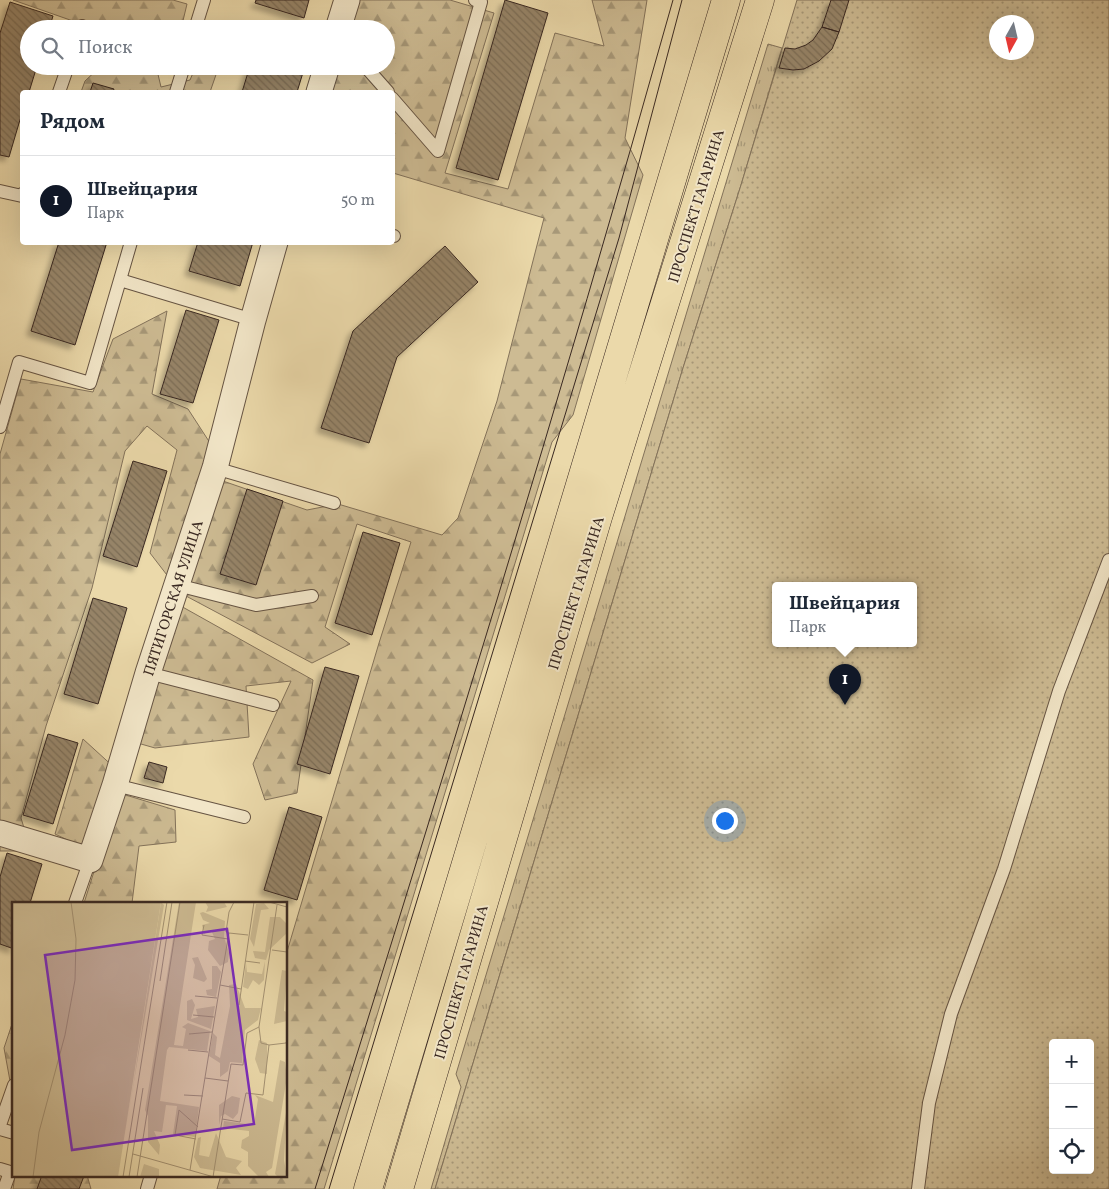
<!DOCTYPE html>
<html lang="ru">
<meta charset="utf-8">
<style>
:root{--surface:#fff;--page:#f6f6f7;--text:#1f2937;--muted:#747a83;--line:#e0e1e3;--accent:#111827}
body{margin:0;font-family:Vollkorn,serif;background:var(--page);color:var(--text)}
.controls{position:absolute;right:15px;bottom:15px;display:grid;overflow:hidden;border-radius:5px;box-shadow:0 5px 20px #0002}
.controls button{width:45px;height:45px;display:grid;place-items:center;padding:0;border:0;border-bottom:1px solid var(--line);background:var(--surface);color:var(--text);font:25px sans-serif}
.compass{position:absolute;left:989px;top:15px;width:45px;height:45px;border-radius:50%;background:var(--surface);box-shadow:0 5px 20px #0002;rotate:188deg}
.you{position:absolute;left:724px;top:820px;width:18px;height:18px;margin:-12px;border:4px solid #fff;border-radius:50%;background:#1a73e8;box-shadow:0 0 0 8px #1a73e833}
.badge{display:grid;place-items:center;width:32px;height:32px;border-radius:50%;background:var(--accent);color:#fff;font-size:16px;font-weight:700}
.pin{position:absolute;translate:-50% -41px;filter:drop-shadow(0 1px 2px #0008)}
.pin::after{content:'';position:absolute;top:26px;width:18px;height:15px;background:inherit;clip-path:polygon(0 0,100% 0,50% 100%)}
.popup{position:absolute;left:772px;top:582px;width:145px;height:65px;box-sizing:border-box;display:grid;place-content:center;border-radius:5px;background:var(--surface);filter:drop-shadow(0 1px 4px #0005);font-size:16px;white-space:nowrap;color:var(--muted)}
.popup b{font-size:19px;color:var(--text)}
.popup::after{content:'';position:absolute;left:50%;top:100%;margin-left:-10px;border:10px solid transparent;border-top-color:var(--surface)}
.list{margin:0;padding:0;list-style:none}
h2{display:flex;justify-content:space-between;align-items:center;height:65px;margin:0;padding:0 20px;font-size:21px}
h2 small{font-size:16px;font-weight:400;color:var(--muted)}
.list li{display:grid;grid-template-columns:32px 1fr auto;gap:15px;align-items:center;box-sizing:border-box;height:90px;padding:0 20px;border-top:1px solid var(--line)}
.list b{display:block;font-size:19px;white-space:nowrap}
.list p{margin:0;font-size:16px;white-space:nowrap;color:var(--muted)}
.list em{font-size:16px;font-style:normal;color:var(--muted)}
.icon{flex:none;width:28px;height:28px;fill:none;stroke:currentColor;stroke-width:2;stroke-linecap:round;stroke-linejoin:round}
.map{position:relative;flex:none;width:1109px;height:1189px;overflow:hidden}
.search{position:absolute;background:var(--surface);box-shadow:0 5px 20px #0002;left:20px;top:20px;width:375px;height:55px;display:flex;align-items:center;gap:12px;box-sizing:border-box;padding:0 18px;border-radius:28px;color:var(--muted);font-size:19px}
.panel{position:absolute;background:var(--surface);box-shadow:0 5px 20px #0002;left:20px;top:90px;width:375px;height:155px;border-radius:5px}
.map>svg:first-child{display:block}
.grass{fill:url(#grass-tufts);stroke:#83725a}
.forest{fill:url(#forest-firs);stroke:#83725a}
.park{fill:url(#park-dots);stroke:#83725a;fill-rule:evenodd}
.building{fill:url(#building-back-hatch);stroke:#392821;filter:url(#shadow)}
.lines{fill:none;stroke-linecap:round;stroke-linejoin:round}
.service-casing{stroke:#665443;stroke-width:14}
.minor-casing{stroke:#665443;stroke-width:27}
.primary-casing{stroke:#392821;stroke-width:29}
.service{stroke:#f2e6c8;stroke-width:12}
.minor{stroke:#f2e6c8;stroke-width:25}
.primary{stroke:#ebd9aa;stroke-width:28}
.tram{stroke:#392821;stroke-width:1}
.labels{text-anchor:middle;stroke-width:4;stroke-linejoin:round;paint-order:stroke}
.street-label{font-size:15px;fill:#392821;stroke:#f2e6c8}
.inset-road{fill:none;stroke:#a49273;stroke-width:1}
.view{fill:#7b2cbf;fill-opacity:0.15;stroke:#7b2cbf;stroke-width:2.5}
.inset-edge{fill:none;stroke:#392821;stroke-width:2.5}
</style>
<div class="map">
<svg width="1109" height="1189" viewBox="0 0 1109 1189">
<defs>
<pattern id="grass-tufts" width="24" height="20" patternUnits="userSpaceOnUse" patternTransform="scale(1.25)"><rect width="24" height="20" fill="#cdbb93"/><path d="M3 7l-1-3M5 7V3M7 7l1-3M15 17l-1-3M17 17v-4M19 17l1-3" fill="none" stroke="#a79878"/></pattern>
<pattern id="forest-firs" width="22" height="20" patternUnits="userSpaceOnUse" patternTransform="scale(1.25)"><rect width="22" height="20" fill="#cdbb93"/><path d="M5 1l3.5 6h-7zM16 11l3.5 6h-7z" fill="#a79878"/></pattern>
<pattern id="park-dots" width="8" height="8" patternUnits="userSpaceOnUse" patternTransform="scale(1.25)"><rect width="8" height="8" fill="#cdbb93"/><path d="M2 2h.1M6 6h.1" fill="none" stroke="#a79878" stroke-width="1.8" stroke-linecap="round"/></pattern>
<pattern id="building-back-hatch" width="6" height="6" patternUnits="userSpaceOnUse" patternTransform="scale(1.25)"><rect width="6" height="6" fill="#968468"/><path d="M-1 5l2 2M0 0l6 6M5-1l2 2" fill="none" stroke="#7b6c55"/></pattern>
<filter id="shadow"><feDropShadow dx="-4.5" dy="4.5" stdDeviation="2.5" flood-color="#0004"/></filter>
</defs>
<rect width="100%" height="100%" fill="#ebd9aa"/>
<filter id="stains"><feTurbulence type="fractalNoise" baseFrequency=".004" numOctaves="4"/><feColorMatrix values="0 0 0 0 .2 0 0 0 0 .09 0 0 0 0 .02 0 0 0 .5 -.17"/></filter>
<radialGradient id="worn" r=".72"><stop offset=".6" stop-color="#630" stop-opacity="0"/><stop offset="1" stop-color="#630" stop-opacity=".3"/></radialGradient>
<path class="grass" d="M768,44L782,48L741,185L683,368L435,1189H431L461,1087L456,1074Z"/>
<path class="forest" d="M13,0H173L187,4L181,29H106L73,21Z
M359,0H450L494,13L445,173L508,189L555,33L604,46L592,0H647L625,138L643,175L573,415L552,442L324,1189H217L221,1175H286V955L379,643L411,542L357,524L325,627L350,644L312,663L186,596L220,480L307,510L338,504L442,535L458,518L497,401L544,218L393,173L392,92H331L339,66H386V29H350Z
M101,66H156L161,87L190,80L196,66H219L210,92H81L85,81Z
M167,311L152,394L188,409L212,446L170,579L150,553L177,450L147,426L125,451L92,588L46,726L21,818L31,851H0V454L21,379L93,392L113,339Z
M179,605L313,680L297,793L265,800L253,764L291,681L246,686L249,737L155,748L134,742Z
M83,739L117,770L86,849L55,834Z
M119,793L175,810L176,842L139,846L132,903H84Z
M14,1018V1103L4,1048Z
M15,1175H87L91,1189H13Z"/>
<path class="park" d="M797,0H1109V1189H435L683,368L741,185ZM996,22H1026V52H996ZM776,586H914V644H776ZM1053,1043H1090V1170H1053Z"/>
<path class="building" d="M256,0H309L304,18L255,3Z
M505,0L548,13L498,180L456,168Z
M831,0H849L839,32L822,27Z
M10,2L53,16L49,29H29V66H37L29,92H22V113L9,157L0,155V33Z
M822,27L839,32L832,49L819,61L804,69L793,70L779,68L785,48L795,49L806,45L813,40Z
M250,66H305L297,92H242Z
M93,83L114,89L113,92H90Z
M59,242H107L75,345L31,331Z
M198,242H253L240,286L189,271Z
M445,246L478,282L397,357L369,443L321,428L353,331Z
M186,310L219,320L193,403L160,394Z
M133,461L167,471L137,567L103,556Z
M247,489L283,501L256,585L220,574Z
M363,532L400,543L372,635L335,623Z
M93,598L127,608L98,704L64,694Z
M325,667L359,676L330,774L297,764Z
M48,734L78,743L53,824L23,815Z
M149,762L167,767L163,783L144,778Z
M289,807L322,817L297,900L264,890Z
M7,853L42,864L30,903H14V949L0,944V877Z
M42,1175H83L84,1176L79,1189H37Z"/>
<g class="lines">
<g class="service-casing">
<path id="service" d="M81,29L82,26L90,29
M195,29L204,0
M365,66L388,92
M59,92L68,66
M176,92L184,66
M392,98L438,151L481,2L475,0
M0,191L22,196V194
M392,236H394
M120,280L253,320
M0,427L19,362L90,383L131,242
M215,468L334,503
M177,585L256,605L312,596
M148,673L273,705
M115,785L244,817
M75,903L90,860
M0,1125L14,1085
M0,1129L14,1133
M0,1169L10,1172L4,1189
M147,1189L151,1175
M918,1189L929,1103L951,1014L1004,869L1059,691L1109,560"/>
</g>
<g class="minor-casing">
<path id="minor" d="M338,29L347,0
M319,92L327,66
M0,833L90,860L115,785L148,673L215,468L253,320L275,242"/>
</g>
<g class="primary-casing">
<path id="primary" d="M368,1189L726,0
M399,1189L598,517L760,0"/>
</g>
<use href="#service" class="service"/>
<use href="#minor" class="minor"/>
<use href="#primary" class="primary"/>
<path class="tram" d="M315,1189C438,794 561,399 673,0
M329,1189L619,238L682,0"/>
</g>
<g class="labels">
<g class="street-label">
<text transform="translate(696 206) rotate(-73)" y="5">ПРОСПЕКТ ГАГАРИНА</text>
<text transform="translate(576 593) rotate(-73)" y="5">ПРОСПЕКТ ГАГАРИНА</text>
<text transform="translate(173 598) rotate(-72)" y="5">ПЯТИГОРСКАЯ УЛИЦА</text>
<text transform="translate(461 982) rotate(-74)" y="5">ПРОСПЕКТ ГАГАРИНА</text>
</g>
</g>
<g transform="translate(12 902)">
<rect width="275" height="275" fill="#ebd9aa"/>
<path d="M149,0L152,3L113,232L122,178Z" fill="#cdbb93"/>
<path d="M167,0H184L162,143L171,144L174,127L170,125L176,121L198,129L195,149L157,145L155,148L148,199L187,205L183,235L161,232L165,204L154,203L150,230L142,229L148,243L147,253L136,240V214L133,208ZM193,0H212L215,5L194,10L196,5ZM252,1L257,7L249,8L242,45L238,37L244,2ZM191,10L213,19L212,35L217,51L216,60L208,64L196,48L197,39L203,37L199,28L192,32L190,23L198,21L191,18L188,11ZM258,15H268L275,22V31L257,48L254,58L243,56L241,49L253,50ZM186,55L195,77L192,80L181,76L183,63L180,56ZM253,59L252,78L247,83L241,78L236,87L231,85L234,61L235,70L250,72ZM200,64H205L209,70L204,95L195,93L194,88L200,87ZM270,68L275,69L272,109L275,110V119L262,122ZM224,82L233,106H249L246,118L233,128L230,161L218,160L216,169L208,175V161L197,154L201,131L205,135L203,153L208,156L218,104L217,83ZM180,97L183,103L179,117L186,115L184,107L203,104L199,127L175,118V99ZM247,138L255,141V172L248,171L243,157ZM268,158L273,160L275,175L260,266L254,270L257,275H247L236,264V250L229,246L230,238L237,234V229L211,226L212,219L242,223L246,197L243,193L261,200ZM220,194L228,196L226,211L221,217L213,212L209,214L207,223V203ZM275,205L272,258L275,275H266L263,272ZM204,231L214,255L230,259L224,266L229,273L188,266L182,255L186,236L189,235L187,253L197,255ZM132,262L147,267V275H128Z" fill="#cdbb93"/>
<path d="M0,0H149L106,275H0Z" fill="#cdbb93"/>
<path class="inset-road" d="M257,0L275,5M192,23L190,33L216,37M217,31L236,33M260,48L275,50M233,59L248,61M148,79L160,0M208,83L217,31L214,30L217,10L222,0M183,94L205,96M227,103L242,0M181,113L202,115M177,132L200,130M257,143L274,141L275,138M176,148L196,150M193,176L216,179M172,193L191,194M210,217L228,220L234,191L251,193L257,143L249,141L247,125M184,237L163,233L167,208L186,225M121,252L202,275M178,268L208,83L229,87M21,275L27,230L53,133L63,78L64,37L59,0M111,275L155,0M117,275L131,186M125,275L168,0M201,275L219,162L231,163L235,131L247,125L265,3"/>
<path class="view" d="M215,27L242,222L60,248L33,53Z"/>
<rect width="275" height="275" class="inset-edge"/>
</g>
<rect width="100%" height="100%" filter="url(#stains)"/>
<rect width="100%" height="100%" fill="url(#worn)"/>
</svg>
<div class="controls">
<button>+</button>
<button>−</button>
<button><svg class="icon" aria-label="locate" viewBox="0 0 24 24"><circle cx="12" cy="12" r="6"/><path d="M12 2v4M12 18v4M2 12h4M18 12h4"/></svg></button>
</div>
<svg class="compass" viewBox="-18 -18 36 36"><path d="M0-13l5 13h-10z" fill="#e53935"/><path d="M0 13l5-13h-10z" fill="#747a83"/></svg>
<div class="you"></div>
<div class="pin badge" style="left:845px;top:705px">1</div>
<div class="popup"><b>Швейцария</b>Парк</div>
<div class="search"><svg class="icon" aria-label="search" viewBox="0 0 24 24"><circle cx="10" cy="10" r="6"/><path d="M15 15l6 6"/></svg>Поиск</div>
<section class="panel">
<h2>Рядом<small></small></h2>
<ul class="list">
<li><span class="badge">1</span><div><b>Швейцария</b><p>Парк</p></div><em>50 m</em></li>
</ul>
</section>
</div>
